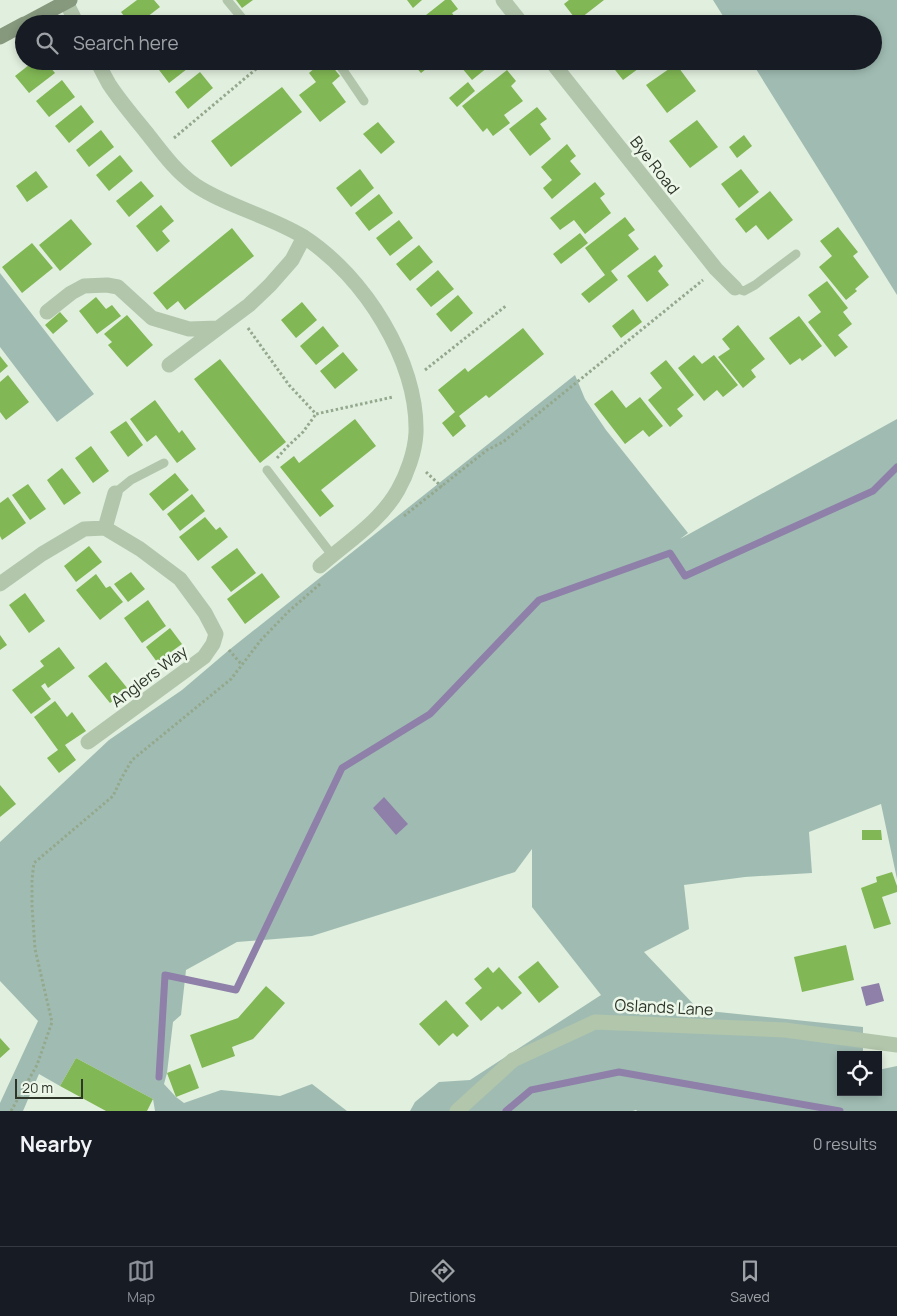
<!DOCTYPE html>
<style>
:root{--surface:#171b24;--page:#242831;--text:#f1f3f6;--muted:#9ea1a6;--line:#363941;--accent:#8c9099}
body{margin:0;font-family:Manrope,sans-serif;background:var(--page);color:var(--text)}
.controls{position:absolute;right:15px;bottom:15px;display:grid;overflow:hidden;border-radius:0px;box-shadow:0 2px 8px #0003}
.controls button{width:45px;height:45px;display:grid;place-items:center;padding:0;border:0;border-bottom:1px solid var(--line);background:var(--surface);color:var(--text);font:25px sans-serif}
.scale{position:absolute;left:15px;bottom:12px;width:68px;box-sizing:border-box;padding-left:5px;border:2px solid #2e3529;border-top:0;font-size:14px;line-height:18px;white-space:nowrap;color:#2e3529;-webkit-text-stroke:4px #ecf7ea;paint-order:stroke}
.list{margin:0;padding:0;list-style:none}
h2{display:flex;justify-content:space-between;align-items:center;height:65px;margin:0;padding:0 20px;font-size:21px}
h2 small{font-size:16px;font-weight:400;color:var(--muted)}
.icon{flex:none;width:28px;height:28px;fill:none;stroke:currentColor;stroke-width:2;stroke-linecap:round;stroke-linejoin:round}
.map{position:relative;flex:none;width:897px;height:1111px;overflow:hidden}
.search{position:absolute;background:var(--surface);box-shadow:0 2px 8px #0003;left:15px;right:15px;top:15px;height:55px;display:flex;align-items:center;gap:12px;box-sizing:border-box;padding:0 18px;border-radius:28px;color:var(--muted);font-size:19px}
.sheet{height:135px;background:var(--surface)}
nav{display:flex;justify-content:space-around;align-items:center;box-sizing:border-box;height:70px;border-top:1px solid var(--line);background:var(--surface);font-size:14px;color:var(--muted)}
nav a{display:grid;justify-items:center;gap:2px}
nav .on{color:var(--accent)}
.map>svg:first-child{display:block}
.green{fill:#a0bcb2}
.water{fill:#8e80a9}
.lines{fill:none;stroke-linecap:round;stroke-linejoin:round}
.stream{stroke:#8e80a9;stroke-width:7}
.building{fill:#81b754}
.path{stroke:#94a88d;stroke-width:3;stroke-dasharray:2.5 2.5;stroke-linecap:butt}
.lane{stroke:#b2c6ab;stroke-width:9}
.street{stroke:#b2c6ab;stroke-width:15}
.secondary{stroke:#86997d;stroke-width:15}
.labels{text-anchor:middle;stroke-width:5;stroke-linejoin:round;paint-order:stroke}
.street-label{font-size:16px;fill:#2e3529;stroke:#ecf7ea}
</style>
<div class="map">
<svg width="897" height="1111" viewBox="0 0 897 1111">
<rect width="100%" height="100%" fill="#e1efde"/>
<path class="green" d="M713,0H897V295L751,61H873V24H728Z
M0,273L94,394L57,422L0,347Z
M575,375L585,399L606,430L688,533L680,539L897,419V879L881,804L809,832L812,873L745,877L684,885L689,929L644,952L699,1010L863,1027V1055H841V1092H878V1070L897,1066V1111H637L636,1110L633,1111H410L415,1102L439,1082L470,1080L601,995L532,907V849L515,872L312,936L237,942L186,970L181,1015L173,1022L167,1073L164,1084L176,1097L184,1103L221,1090L280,1096L312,1084L347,1111H155L153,1099L76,1058L60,1086L39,1074L23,1111H0V1103L38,1021L0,981V842L109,740L182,690L229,650Z"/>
<path class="water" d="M384,797L408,824L396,835L373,808Z
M879,983L884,1001L866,1006L861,987Z"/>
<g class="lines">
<path class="stream" d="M159,1077L165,975L236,990L342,768L430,714L539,600L670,553L685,576L873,491L897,467
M506,1111L531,1090L619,1072L840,1111"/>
</g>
<path class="building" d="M137,0H154L160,7L138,24H130L121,12Z
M236,0H253L242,8Z
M407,0H422L413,8Z
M445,0H451L458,9L452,13L460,24H425L421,19Z
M569,0H604L577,21L564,4Z
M596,17L601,24H588Z
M34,61H45L55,73L29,93L15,76Z
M162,61H195L196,62L169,83L156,66Z
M323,61H328L340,76L332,83L346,102L320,122L299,95L316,82L309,73Z
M344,61H361L351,70Z
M418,61H436L421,73L414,65Z
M456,61H491L493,63L472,80Z
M608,61H644L646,63L623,80Z
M676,64L696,91L667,113L646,85Z
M507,70L516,81L511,86L523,101L504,115L510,123L493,136L487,128L483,132L462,106Z
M200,72L213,88L188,109L175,92Z
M62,80L75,97L49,117L36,101Z
M468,82L475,91L457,107L449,98Z
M282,87L302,112L231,167L211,141Z
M81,105L94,122L69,143L55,126Z
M537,107L547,119L540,124L551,139L530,156L509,129Z
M697,120L718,147L690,168L669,141Z
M378,122L395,142L381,154L363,134Z
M101,130L114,147L89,167L76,150Z
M744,135L752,146L737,158L729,147Z
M567,144L576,156L570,161L581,174L552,199L543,188L552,180L541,167Z
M120,155L133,171L109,191L96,175Z
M360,169L374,188L351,207L336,188Z
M741,169L759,192L739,208L721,184Z
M36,171L48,187L27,202L16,186Z
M141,181L154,196L129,217L116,201Z
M595,182L605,194L600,198L611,213L585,234L574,220L560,230L550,218Z
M770,191L793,220L768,240L756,225L746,233L735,219Z
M379,194L393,213L369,231L355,213Z
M161,205L174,221L162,231L170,241L157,252L136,226Z
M625,217L635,230L628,235L639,249L611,271L618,280L589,303L581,294L605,275L585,248Z
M71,219L92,244L60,271L39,245Z
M399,220L413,238L390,256L376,238Z
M838,227L858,252L853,256L869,277L855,289L857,291L846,300L819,267L832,256L820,241Z
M232,228L254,256L185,310L178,301L167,310L153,293Z
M580,233L588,243L561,264L553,254Z
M32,243L53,268L22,293L2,267Z
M419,245L433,262L410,281L396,264Z
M655,255L663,266L658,271L669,285L647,302L627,276Z
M438,270L454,289L431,307L416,289Z
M827,281L848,308L843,312L852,324L838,335L848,347L835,357L808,322L821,312L808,295Z
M458,295L473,313L451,332L436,314Z
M96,297L106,309L112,305L121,316L97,334L79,311Z
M302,302L317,320L296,338L281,320Z
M633,309L642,322L621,338L612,326Z
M60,312L68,321L53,334L45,325Z
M127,315L153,345L127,367L108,345L112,342L104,334Z
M799,316L822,346L802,361L800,358L790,365L769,338Z
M738,325L765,359L751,370L756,377L743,388L718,357L730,349L722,339Z
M323,326L339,346L316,365L300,346Z
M523,328L544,354L489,398L486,395L459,416L466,426L453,437L442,423L455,412L438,390L465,368L468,372Z
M343,352L358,370L335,389L320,371Z
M694,355L702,364L714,355L738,385L723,397L717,390L704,401L678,368Z
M0,356L8,366L0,373Z
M220,359L286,442L260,463L194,379Z
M666,360L694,395L677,409L683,416L670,427L648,400L662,388L650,373Z
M8,375L29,402L6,420L0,412V382Z
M612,390L626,408L640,397L663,426L649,437L643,430L625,444L594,404Z
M155,400L179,433L182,430L196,449L177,463L156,435L147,442L130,419Z
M355,419L376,446L321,490L334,506L320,517L280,467L294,456L299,463Z
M126,421L143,445L128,457L110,432Z
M91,446L109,471L93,483L75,458Z
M62,468L81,493L64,505L47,480Z
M175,473L189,490L163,511L149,494Z
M28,484L46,509L30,520L12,495Z
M192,494L205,511L180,531L167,514Z
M8,497L26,523L2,540L0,536V503Z
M205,517L216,530L220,527L228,537L198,561L179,537Z
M89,546L102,562L76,582L64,566Z
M237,548L256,573L231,592L211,567Z
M131,572L145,589L128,602L114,584Z
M262,573L280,597L245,624L227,599Z
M96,574L106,588L110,586L123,602L100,620L76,590Z
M25,593L45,621L29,633L9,605Z
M148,600L166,626L142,643L124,618Z
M170,628L182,644L157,662L146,647Z
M0,635L7,645L0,650Z
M59,647L75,668L48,688L45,683L41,686L51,699L31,714L12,690L44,666L40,661Z
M106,662L128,689L110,703L88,676Z
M55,701L67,717L72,712L86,731L65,745L76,760L59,773L47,758L58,750L34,717Z
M0,785L16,804L0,817Z
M862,830H881L882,840H862Z
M892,872L897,886V892L882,897L891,924L874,929L861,888L877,882L876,877Z
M846,945L854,980L802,992L794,957Z
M538,961L559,987L539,1003L518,977Z
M488,967L493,973L499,967L522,993L502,1010L498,1006L481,1021L465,1003L482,988L474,979Z
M266,986L285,1003L253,1039L232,1047L235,1056L202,1068L190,1035L238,1018Z
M446,1000L469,1026L457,1037L453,1033L439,1046L419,1024Z
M0,1038L10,1049L0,1058Z
M76,1058L153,1099L147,1111H106L60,1086Z
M190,1064L199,1088L176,1097L167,1073Z"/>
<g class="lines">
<path class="path" d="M174,138L262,64
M248,328L289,385L316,414L393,397
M425,370L507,305
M277,458L287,447L303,432L316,414
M426,472L442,487
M404,516L487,450L503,442L703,280
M229,650L242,665
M11,1111L37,1065L52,1022L35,949L32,906V879L34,863L113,796L121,779L132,760L231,679L261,640L288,612L320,584"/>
<path class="lane" d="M227,0L247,24
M336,61L343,70L364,101
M735,288L744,291L755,285L796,254
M267,470L332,555
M115,493L131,480L164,463"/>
<path class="street" d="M503,0L522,24
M66,2L77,24
M97,61C101,69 105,77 109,84C120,101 134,117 146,132C161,151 175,171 195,185C228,207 270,216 304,237C364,276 418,361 416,433C415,452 407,474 398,490C380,522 347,542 320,566
M551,61L716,269L735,288
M47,312L71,293L84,286L107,285L118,287L152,318L189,329L218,328
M169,365L249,305L270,285L292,260L304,237
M105,528L115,493
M0,584L42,554L84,529L105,528L140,549L180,579L205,613L216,634L213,644L204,657L88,742
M457,1111L513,1060L595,1022L785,1030L897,1045"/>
<path class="secondary" d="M25,24L70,0
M0,37L24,24"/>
</g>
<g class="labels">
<g class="street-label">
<text transform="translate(655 165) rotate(52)" y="6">Bye Road</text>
<text transform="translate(149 676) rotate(-37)" y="6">Anglers Way</text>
<text transform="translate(664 1007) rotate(3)" y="6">Oslands Lane</text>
</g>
</g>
</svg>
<div class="controls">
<button><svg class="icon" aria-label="locate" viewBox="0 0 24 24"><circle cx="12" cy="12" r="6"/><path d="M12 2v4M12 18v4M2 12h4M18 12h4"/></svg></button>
</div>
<div class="scale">20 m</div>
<div class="search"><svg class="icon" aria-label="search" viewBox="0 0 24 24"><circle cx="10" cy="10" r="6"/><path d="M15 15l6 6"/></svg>Search here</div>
</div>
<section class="sheet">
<h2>Nearby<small>0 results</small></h2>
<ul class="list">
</ul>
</section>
<nav>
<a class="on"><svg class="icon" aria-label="map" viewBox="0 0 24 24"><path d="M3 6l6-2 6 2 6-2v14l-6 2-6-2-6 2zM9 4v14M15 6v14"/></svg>Map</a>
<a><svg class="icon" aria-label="directions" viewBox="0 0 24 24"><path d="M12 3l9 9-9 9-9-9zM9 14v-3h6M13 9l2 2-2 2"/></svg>Directions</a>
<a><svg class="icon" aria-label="saved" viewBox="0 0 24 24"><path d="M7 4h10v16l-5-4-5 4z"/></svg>Saved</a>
</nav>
